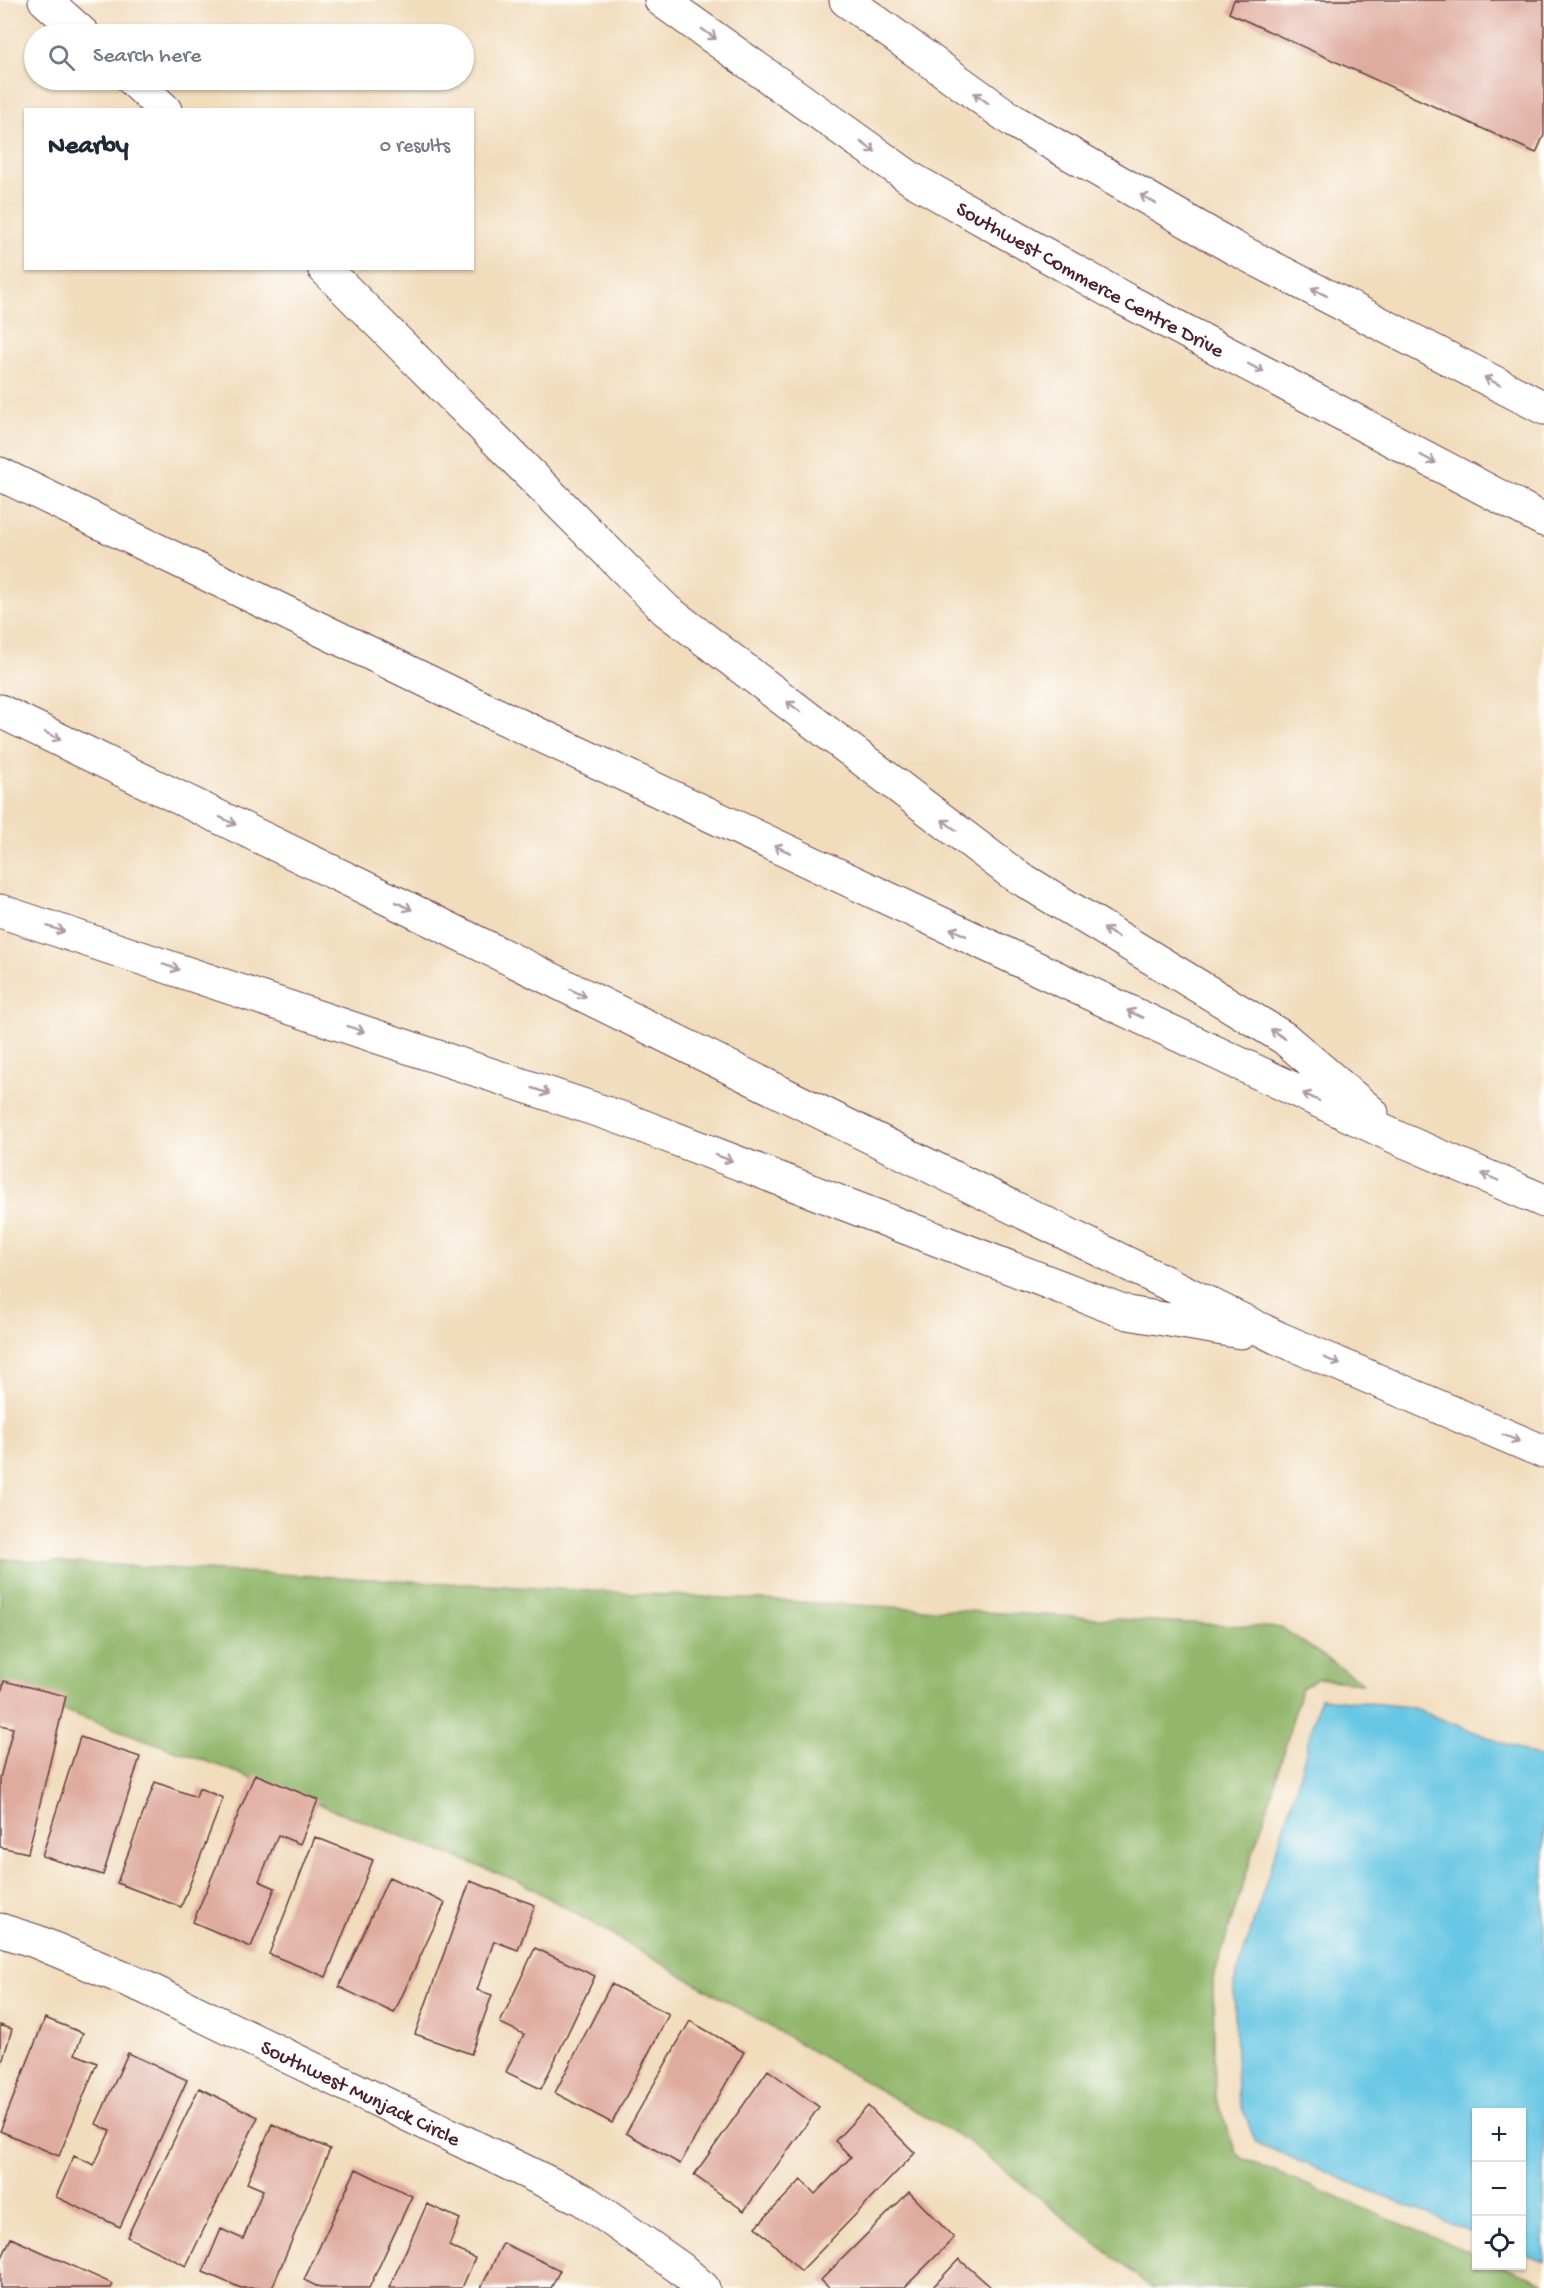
<!DOCTYPE html>
<meta charset="utf-8">
<style>
:root{--surface:#fff;--page:#f6f6f7;--text:#1f2937;--muted:#747a83;--line:#e0e1e3}
body{margin:0;font-family:"Gochi Hand",sans-serif;background:var(--page);color:var(--text)}
.controls{position:absolute;right:18px;bottom:18px;display:grid;overflow:hidden;border-radius:0px;box-shadow:0 2px 4px #0004}
.controls button{width:54px;height:54px;display:grid;place-items:center;padding:0;border:0;border-bottom:2px solid var(--line);background:var(--surface);color:var(--text);font:30px sans-serif}
.list{margin:0;padding:0;list-style:none}
h2{display:flex;justify-content:space-between;align-items:center;height:78px;margin:0;padding:0 24px;font-size:26px}
h2 small{font-size:20px;font-weight:400;color:var(--muted)}
.icon{flex:none;width:33px;height:33px;fill:none;stroke:currentColor;stroke-width:2;stroke-linecap:round;stroke-linejoin:round}
.map{position:relative;flex:none;width:1544px;height:2288px;overflow:hidden}
.search{position:absolute;background:var(--surface);box-shadow:0 2px 4px #0004;left:24px;top:24px;width:450px;height:66px;display:flex;align-items:center;gap:15px;box-sizing:border-box;padding:0 21px;border-radius:33px;color:var(--muted);font-size:22px}
.panel{position:absolute;background:var(--surface);box-shadow:0 2px 4px #0004;left:24px;top:108px;width:450px;height:162px;border-radius:0px}
.map>svg:first-child{display:block}
.forest{fill:#92b76c;stroke:#6e6b4c;stroke-width:1.5}
.water{fill:#66c6e4;stroke:#587288;stroke-width:1.5}
.building{fill:#dfab9e}
.lines{fill:none;stroke-linecap:round;stroke-linejoin:round}
.minor-casing{stroke:#633b41;stroke-width:35}
.tertiary-casing{stroke:#633b41;stroke-width:35}
.motorway-casing{stroke:#633b41;stroke-width:35}
.minor{stroke:#fff;stroke-width:33}
.tertiary{stroke:#fff;stroke-width:33}
.motorway{stroke:#fff;stroke-width:33}
.oneway{stroke:#ae9aa0}
.labels{text-anchor:middle;stroke-width:5;stroke-linejoin:round;paint-order:stroke}
.street-label{font-size:21px;fill:#4a1f2b;stroke:#fdfcf7}
</style>
<div class="map">
<svg width="1544" height="2288" viewBox="0 0 1544 2288">
<rect width="100%" height="100%" fill="#fdfcf7"/>
<filter id="ink" filterUnits="userSpaceOnUse"><feTurbulence type="fractalNoise" baseFrequency=".0167" numOctaves="2"/><feDisplacementMap in="SourceGraphic" scale="12" xChannelSelector="R" yChannelSelector="G"/><feConvolveMatrix kernelMatrix="1 2 1 2 8 2 1 2 1" color-interpolation-filters="sRGB"/></filter>
<filter id="wash" filterUnits="userSpaceOnUse"><feTurbulence type="fractalNoise" baseFrequency=".008" numOctaves="4" result="noise"/><feDisplacementMap in="SourceGraphic" scale="24" xChannelSelector="R" yChannelSelector="G"/><feGaussianBlur stdDeviation="1.35" result="paint"/><feColorMatrix in="noise" values="0 0 0 0 0 0 0 0 0 0 0 0 0 0 0 0 0 1.4 0 .05"/><feComposite in="paint" operator="in"/></filter>
<g filter="url(#wash)">
<rect width="100%" height="100%" fill="#f1dcbc"/>
<path class="forest" d="M0,1559L1282,1628L1363,1683L1316,1679L1301,1689L1276,1780L1213,1979L1215,2095L1235,2150L1242,2158L1476,2255V2266H1502L1544,2283V2288H1152L969,2142L523,1883L222,1767L0,1688Z"/>
<path class="water" d="M1320,1698L1410,1707L1544,1759V2262L1522,2253V2112H1476V2234L1256,2143L1237,2094L1234,1984L1297,1785Z"/>
<g id="blocks">
<path class="building" d="M1234,0H1544V135L1536,153L1229,13Z
M4,1681L66,1696L28,1853L0,1847V1778L13,1728L0,1725V1700Z
M80,1737L140,1757L103,1875L42,1856Z
M255,1774L318,1800L300,1844L278,1835L259,1881L275,1888L251,1947L193,1922Z
M155,1782L196,1797L199,1788L223,1798L181,1907L117,1883Z
M315,1837L373,1860L326,1977L269,1954Z
M389,1877L445,1903L394,2013L339,1987Z
M470,1881L535,1905L518,1950L494,1941L477,1990L492,1995L471,2054L415,2034Z
M535,1948L595,1976L541,2089L506,2072L524,2034L500,2023Z
M611,1984L669,2014L612,2123L555,2093Z
M45,2018L83,2033L75,2054L97,2063L59,2156L0,2131Z
M690,2021L744,2052L680,2164L626,2133Z
M0,2025L12,2029L1,2066H0Z
M128,2053L187,2080L120,2227L56,2197L74,2156L94,2165L110,2131L96,2124Z
M768,2070L819,2107L744,2211L694,2175Z
M199,2088L258,2117L186,2266L127,2237Z
M868,2106L915,2153L801,2271L756,2227L801,2180L815,2194L851,2157L835,2141Z
M272,2124L330,2149L272,2288H241L203,2272L221,2229L243,2239L263,2190L247,2183Z
M356,2169L412,2196L369,2288H320L304,2280Z
M909,2192L954,2238L904,2288H829L821,2280Z
M427,2204L460,2219L449,2246L475,2258L462,2288H389Z
M11,2238L113,2284L111,2288H0V2262Z
M503,2243L560,2270L551,2288H481Z
M959,2259L992,2288H932Z"/>
</g>
</g>
<g filter="url(#ink)">
<use href="#blocks" fill-opacity="0" stroke="#633b41" stroke-width="1.5"/>
<g class="lines">
<g class="minor-casing">
<g id="minor">
<path id="s1" d="M0,1930L35,1941L142,1986L582,2199L680,2268L703,2288"/>
</g>
</g>
<g class="tertiary-casing">
<g id="tertiary">
<path id="s2" d="M661,0L913,180L1126,300L1544,520"/>
<path d="M846,0L1015,122L1234,248L1544,408"/>
</g>
</g>
<g class="motorway-casing">
<path id="motorway" d="M45,0L83,34
M133,80L165,110
M324,268L666,610L1012,873L1284,1038L1372,1113
M0,474L491,712L1402,1140L1544,1201
M0,711L409,909L1278,1338L1544,1452
M0,911L624,1119L1128,1313L1241,1332"/>
</g>
<use href="#minor" class="minor"/>
<use href="#tertiary" class="tertiary"/>
<use href="#motorway" class="motorway"/>
</g>
<defs><path id="oneway-shaft" d="M-6 0H5M1.5-3L5.5 0L1.5 3" fill="none" stroke-width="1.6" stroke-linecap="round" stroke-linejoin="round" transform="scale(1.5)"/></defs>
<g class="oneway">
<use href="#oneway-shaft" transform="translate(709 34) rotate(35)"/>
<use href="#oneway-shaft" transform="translate(981 98) rotate(-144)"/>
<use href="#oneway-shaft" transform="translate(868 147) rotate(35)"/>
<use href="#oneway-shaft" transform="translate(1148 199) rotate(-150)"/>
<use href="#oneway-shaft" transform="translate(1319 292) rotate(-153)"/>
<use href="#oneway-shaft" transform="translate(1256 368) rotate(28)"/>
<use href="#oneway-shaft" transform="translate(1492 381) rotate(-153)"/>
<use href="#oneway-shaft" transform="translate(1428 459) rotate(28)"/>
<use href="#oneway-shaft" transform="translate(794 707) rotate(-143)"/>
<use href="#oneway-shaft" transform="translate(53 736) rotate(26)"/>
<use href="#oneway-shaft" transform="translate(228 821) rotate(26)"/>
<use href="#oneway-shaft" transform="translate(949 825) rotate(-143)"/>
<use href="#oneway-shaft" transform="translate(782 849) rotate(-155)"/>
<use href="#oneway-shaft" transform="translate(404 906) rotate(26)"/>
<use href="#oneway-shaft" transform="translate(56 929) rotate(18)"/>
<use href="#oneway-shaft" transform="translate(958 932) rotate(-155)"/>
<use href="#oneway-shaft" transform="translate(1111 933) rotate(-149)"/>
<use href="#oneway-shaft" transform="translate(171 967) rotate(19)"/>
<use href="#oneway-shaft" transform="translate(578 993) rotate(26)"/>
<use href="#oneway-shaft" transform="translate(1135 1014) rotate(-155)"/>
<use href="#oneway-shaft" transform="translate(356 1029) rotate(19)"/>
<use href="#oneway-shaft" transform="translate(1278 1034) rotate(-147)"/>
<use href="#oneway-shaft" transform="translate(541 1091) rotate(19)"/>
<use href="#oneway-shaft" transform="translate(1311 1097) rotate(-155)"/>
<use href="#oneway-shaft" transform="translate(724 1158) rotate(21)"/>
<use href="#oneway-shaft" transform="translate(1490 1177) rotate(-157)"/>
<use href="#oneway-shaft" transform="translate(1332 1361) rotate(23)"/>
<use href="#oneway-shaft" transform="translate(1511 1438) rotate(23)"/>
</g>
</g>
<g class="labels">
<g class="street-label">
<text dy="7" stroke="none"><textPath href="#s2" startOffset="513">Southwest Commerce Centre Drive</textPath></text>
<text dy="7" stroke="none"><textPath href="#s1" startOffset="396">Southwest Munjack Circle</textPath></text>
</g>
</g>
</svg>
<div class="controls">
<button>+</button>
<button>−</button>
<button><svg class="icon" aria-label="locate" viewBox="0 0 24 24"><circle cx="12" cy="12" r="6"/><path d="M12 2v4M12 18v4M2 12h4M18 12h4"/></svg></button>
</div>
<div class="search"><svg class="icon" aria-label="search" viewBox="0 0 24 24"><circle cx="10" cy="10" r="6"/><path d="M15 15l6 6"/></svg>Search here</div>
<section class="panel">
<h2>Nearby<small>0 results</small></h2>
<ul class="list">
</ul>
</section>
</div>
